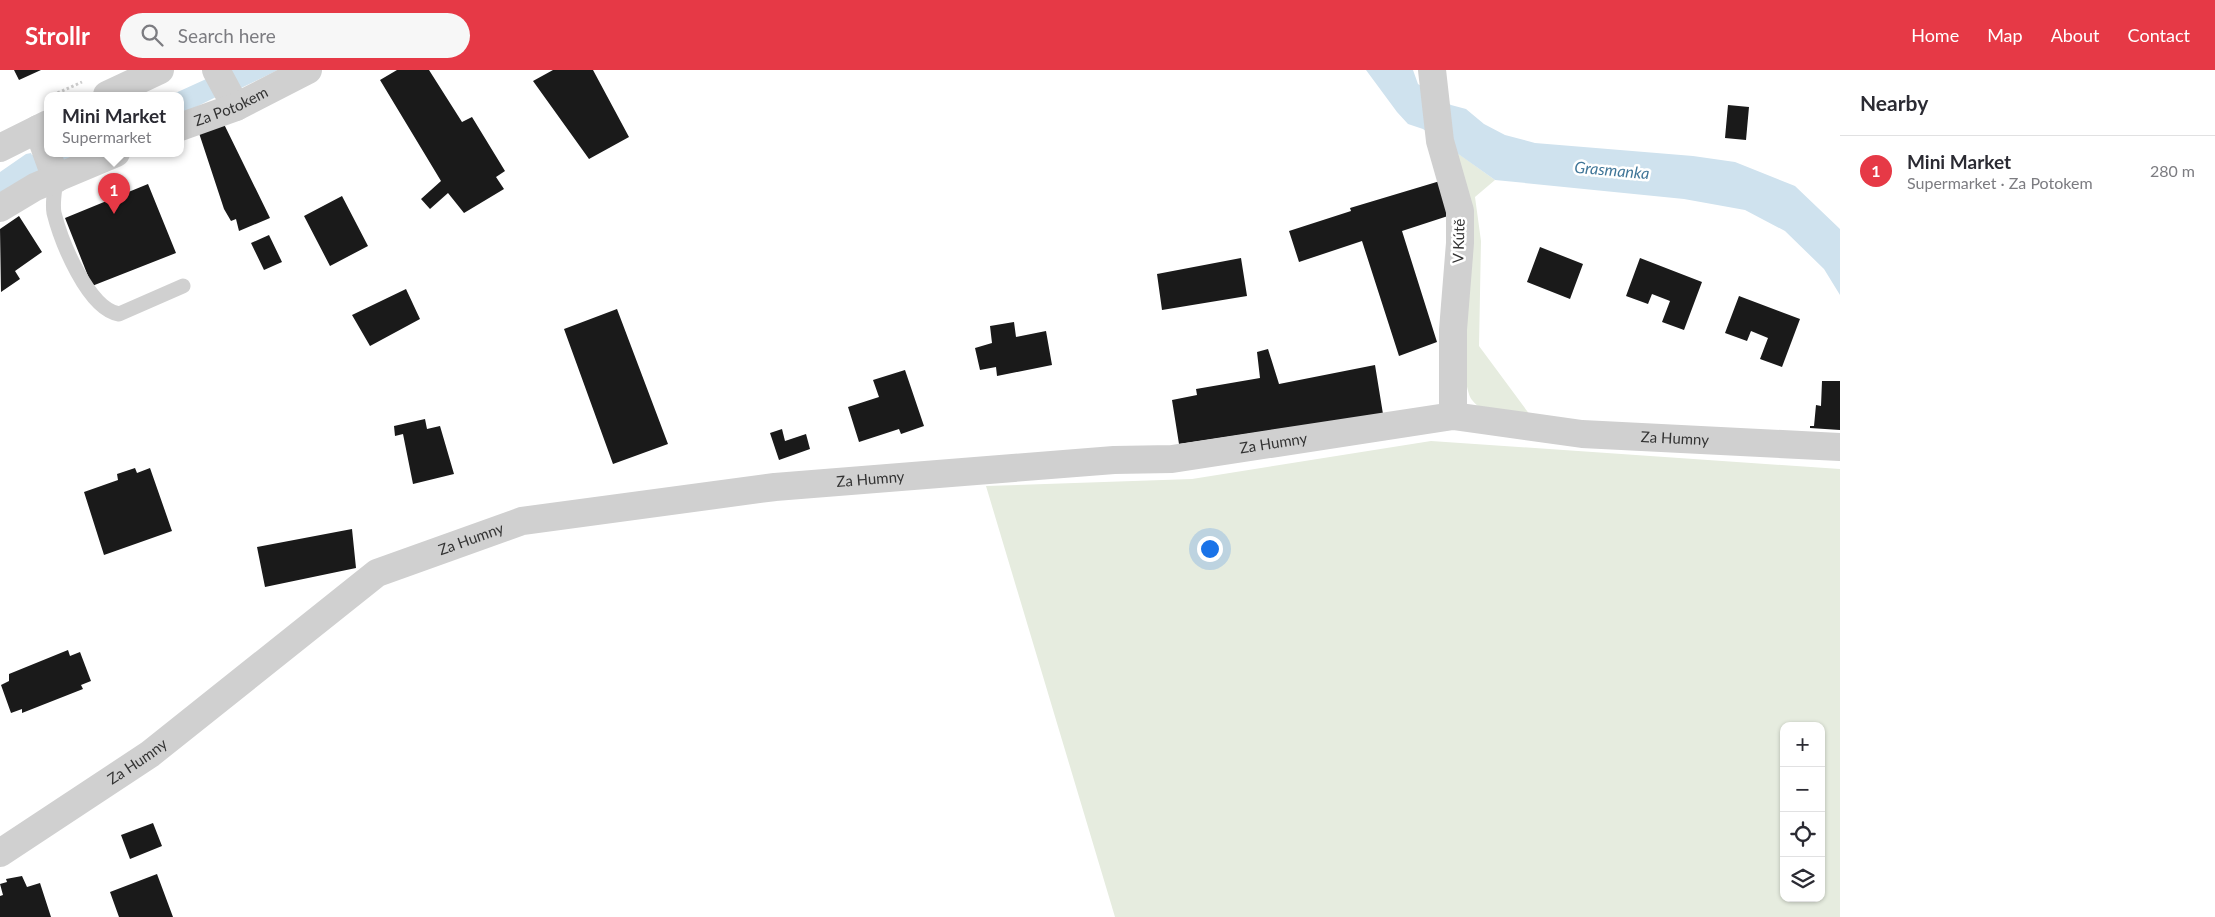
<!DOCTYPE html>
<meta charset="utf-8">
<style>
:root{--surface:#fff;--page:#f7f7f7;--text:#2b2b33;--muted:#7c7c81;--line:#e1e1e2;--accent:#e63946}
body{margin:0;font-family:Lato,sans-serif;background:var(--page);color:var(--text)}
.controls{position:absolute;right:15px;bottom:15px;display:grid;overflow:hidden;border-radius:10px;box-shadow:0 1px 4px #0004}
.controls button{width:45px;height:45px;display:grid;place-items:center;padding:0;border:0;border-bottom:1px solid var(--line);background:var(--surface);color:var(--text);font:25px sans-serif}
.you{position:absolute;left:1209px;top:478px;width:18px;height:18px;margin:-12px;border:4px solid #fff;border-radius:50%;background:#1a73e8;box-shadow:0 0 0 8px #1a73e833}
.badge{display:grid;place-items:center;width:32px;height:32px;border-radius:50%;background:var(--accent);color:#fff;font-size:16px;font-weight:700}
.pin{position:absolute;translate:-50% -41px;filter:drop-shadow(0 1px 2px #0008)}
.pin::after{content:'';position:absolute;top:26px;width:18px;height:15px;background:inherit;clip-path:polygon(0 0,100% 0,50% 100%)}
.popup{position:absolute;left:44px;top:22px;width:140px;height:65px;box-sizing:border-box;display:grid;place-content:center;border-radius:10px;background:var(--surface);filter:drop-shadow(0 1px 4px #0005);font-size:16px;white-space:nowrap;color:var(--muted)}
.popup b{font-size:19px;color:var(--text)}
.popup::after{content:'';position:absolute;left:50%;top:100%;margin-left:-10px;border:10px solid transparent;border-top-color:var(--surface)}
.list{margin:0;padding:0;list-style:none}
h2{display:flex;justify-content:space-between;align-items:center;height:65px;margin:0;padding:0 20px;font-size:21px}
h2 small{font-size:16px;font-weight:400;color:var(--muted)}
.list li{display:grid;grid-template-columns:32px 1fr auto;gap:15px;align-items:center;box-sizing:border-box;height:70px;padding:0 20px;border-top:1px solid var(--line)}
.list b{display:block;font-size:19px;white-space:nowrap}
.list p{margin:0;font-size:16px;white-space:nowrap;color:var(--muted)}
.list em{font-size:16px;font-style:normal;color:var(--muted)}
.icon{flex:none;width:28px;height:28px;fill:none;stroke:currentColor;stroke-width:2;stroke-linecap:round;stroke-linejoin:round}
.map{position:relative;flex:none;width:1840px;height:847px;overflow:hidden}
header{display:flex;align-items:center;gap:30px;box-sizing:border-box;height:70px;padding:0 25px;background:var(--accent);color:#fff}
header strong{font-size:24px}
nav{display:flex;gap:28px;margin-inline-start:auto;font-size:18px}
.search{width:350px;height:45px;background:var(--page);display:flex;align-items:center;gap:12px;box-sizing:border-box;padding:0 18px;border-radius:28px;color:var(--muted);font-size:19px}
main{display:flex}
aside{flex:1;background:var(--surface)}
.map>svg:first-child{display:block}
.green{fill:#e6ecdf;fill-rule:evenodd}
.water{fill:#cfe2ee}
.building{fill:#1a1a1a}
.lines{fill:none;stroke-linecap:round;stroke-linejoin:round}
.path{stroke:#cdcdcd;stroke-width:3;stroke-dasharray:2.5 2.5;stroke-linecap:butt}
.service{stroke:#d0d0d0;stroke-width:15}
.minor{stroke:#d0d0d0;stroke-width:28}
.labels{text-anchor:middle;stroke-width:5;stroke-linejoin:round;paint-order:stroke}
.street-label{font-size:15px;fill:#333;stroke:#fff}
.water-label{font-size:16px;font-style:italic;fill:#3f7597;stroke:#fff}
</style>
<header>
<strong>Strollr</strong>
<div class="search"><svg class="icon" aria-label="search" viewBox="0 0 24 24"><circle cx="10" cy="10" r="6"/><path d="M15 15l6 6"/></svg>Search here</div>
<nav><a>Home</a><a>Map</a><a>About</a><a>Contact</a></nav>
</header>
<main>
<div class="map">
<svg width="1840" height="847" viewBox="0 0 1840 847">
<rect width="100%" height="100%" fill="#fff"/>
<path class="green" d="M1456,82L1495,110L1475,127L1481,171L1479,276L1530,345C1511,344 1485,347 1472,330C1456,308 1457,121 1456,82Z
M1431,371L1840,399V847H1115L986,416L1192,409ZM1784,656H1821V828H1784Z"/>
<path class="water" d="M226,0H278L237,20L236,17L180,45V25H171Z
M1366,0H1413L1418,14L1451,35L1466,39L1484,54L1505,65L1535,73L1693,86L1735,92L1795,116L1840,159V225L1824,199L1785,161L1745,140L1684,129L1495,110L1423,59L1408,54L1397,42Z
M48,79V83H95L0,128V102L26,84L31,83L32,85Z"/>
<path class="building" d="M14,0H41L19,10Z
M397,0H429L462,52L472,47L505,101L496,107L504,119L464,143L448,123L430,139L421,129L441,111L380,10Z
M553,0H593L629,67L589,89L533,11Z
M1728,35L1749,37L1746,70L1725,68Z
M222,50L270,148L239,161L236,149L231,151L224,139L198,60Z
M1440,111L1451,145L1402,161L1437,272L1399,286L1362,171L1299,192L1289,161L1351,141L1350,138Z
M148,114L176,183L92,216L65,148Z
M342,126L368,176L330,196L304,146Z
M19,146L42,182L15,201L20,209L1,222L0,159Z
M269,165L282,192L264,200L251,173Z
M1540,177L1583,194L1570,229L1527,212Z
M1241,188L1247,226L1162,240L1157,204Z
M1640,188L1702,212L1684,260L1662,252L1670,231L1652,224L1648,234L1626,226Z
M406,219L420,249L370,276L352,245Z
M1739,226L1800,249L1782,297L1760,289L1768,268L1751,261L1747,271L1725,263Z
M617,239L668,374L613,394L564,259Z
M1014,252L1016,267L1046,261L1052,295L997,306L996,297L980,300L975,278L992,273L990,256Z
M1268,279L1279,314L1375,295L1383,344L1179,374L1172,330L1197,325L1196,319L1260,308L1257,282Z
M905,300L924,356L901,364L899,359L859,372L848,337L879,327L873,310Z
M1822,311H1840V360L1810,358V356H1814L1816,335L1821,336Z
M425,349L427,359L440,356L454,404L413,414L403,364L395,366L394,356Z
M782,359L785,371L806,364L810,379L779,390L770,363Z
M135,398L137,403L150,398L172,461L104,485L84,422L118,410L117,404Z
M352,459L356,498L265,517L257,477Z
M68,580L70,586L80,582L91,611L81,615L83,619L22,643V639L11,643L1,615L9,611V604Z
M153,753L162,776L130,789L121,765Z
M157,804L173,847H119L110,822Z
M22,806L27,817L40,813L51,847H0V826L3,825L0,814L7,812L6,809Z"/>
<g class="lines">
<path class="path" d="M53,25L82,12"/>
<path class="service" d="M56,109C55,120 52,132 54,143C61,171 88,239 119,244L183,216"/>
<g class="minor">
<path d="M216,0L236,37"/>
<path d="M1432,0L1440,71L1460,141V173L1453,260V346"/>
<path d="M107,25L160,0"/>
<path id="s1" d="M180,57L236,37L308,0"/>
<path d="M38,59L56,109"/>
<path d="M0,78L48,54"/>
<path d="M0,138L35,117L116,83"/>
<path id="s2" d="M0,783L150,684L377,503L522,451L775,417L1114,390L1172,389L1453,346L1582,364L1840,377"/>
</g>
</g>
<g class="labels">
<g class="street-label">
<text dy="5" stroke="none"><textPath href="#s1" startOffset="55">Za Potokem</textPath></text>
<text transform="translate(1459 171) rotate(-88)" y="5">V Kútě</text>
<text dy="5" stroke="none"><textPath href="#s2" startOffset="1785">Za Humny</textPath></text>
<text dy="5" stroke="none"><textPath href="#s2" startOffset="1380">Za Humny</textPath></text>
<text dy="5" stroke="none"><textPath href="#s2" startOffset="975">Za Humny</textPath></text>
<text dy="5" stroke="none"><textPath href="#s2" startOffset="570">Za Humny</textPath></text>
<text dy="5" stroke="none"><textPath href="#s2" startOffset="165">Za Humny</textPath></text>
</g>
<g class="water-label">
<text transform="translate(1612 100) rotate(5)" y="6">Grasmanka</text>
</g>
</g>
</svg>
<div class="controls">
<button>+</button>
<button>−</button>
<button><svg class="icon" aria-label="locate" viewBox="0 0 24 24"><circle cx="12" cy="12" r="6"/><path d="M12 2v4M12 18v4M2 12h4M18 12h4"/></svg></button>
<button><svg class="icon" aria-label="layers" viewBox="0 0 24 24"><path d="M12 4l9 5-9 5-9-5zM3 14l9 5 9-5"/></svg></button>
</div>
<div class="you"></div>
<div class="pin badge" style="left:114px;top:144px">1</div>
<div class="popup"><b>Mini Market</b>Supermarket</div>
</div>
<aside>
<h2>Nearby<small></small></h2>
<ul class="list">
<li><span class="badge">1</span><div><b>Mini Market</b><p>Supermarket · Za Potokem</p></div><em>280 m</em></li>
</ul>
</aside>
</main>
